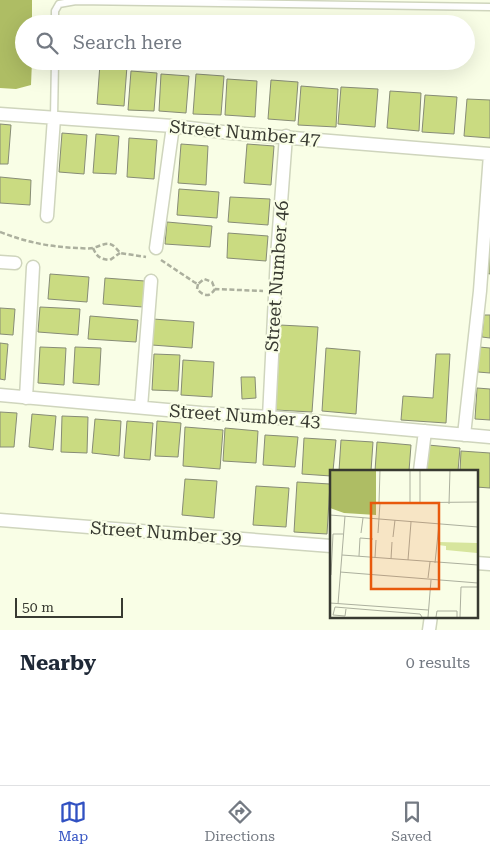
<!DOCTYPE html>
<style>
:root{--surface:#fff;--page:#f6f6f7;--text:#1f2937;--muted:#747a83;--line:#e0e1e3;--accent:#3151c2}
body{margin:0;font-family:"Roboto Serif",serif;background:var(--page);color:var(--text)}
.scale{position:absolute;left:15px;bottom:12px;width:108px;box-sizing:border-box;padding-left:5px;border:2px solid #383a31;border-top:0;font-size:14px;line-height:18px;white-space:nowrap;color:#383a31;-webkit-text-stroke:4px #f9fee6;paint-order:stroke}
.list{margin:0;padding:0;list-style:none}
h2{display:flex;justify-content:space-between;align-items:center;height:65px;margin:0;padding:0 20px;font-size:21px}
h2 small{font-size:16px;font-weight:400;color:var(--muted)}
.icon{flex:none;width:28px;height:28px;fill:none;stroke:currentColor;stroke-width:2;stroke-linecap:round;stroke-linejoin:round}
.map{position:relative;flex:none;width:490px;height:630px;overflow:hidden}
.search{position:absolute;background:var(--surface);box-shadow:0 5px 20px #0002;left:15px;right:15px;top:15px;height:55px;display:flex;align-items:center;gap:12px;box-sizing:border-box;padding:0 18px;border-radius:28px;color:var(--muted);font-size:19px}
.sheet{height:155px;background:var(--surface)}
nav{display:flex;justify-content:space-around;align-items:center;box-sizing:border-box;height:70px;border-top:1px solid var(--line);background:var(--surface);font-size:14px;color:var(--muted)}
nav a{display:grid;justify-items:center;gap:2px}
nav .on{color:var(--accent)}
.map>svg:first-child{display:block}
.water{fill:#aebd64}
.building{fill:#cadb81;stroke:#878c76}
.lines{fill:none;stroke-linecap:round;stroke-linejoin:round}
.lane-casing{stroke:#cfd5bd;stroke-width:9}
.street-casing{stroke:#cfd5bd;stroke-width:15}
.path{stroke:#acb09e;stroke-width:2.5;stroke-dasharray:5 2.5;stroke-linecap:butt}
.lane{stroke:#fff;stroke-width:6}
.street{stroke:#fff;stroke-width:12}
.labels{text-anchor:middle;stroke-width:4.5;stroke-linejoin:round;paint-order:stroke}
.street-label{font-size:18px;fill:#383a31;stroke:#f9fee6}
.inset-road{fill:none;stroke:#acb09e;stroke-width:1}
.view{fill:#e8590c;fill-opacity:0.15;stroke:#e8590c;stroke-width:2.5}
.inset-edge{fill:none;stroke:#383a31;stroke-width:2.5}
</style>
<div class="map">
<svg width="490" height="630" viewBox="0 0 490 630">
<rect width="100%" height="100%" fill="#f9fee6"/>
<path class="water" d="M0,0H32V24H24V61H32L31,85L16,89L0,88Z"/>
<path class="building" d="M100,64L127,66L124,106L97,104Z
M131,71L157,73L154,111L128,110Z
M161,74L189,76L186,113L159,111Z
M196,74L224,76L221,115L193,114Z
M227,79L257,81L255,117L225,115Z
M271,80L298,82L295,121L268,119Z
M301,86L338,89L336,127L298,125Z
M341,87L378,89L375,127L338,124Z
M390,91L421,93L419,131L387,128Z
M425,95L457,97L454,134L422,132Z
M467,99L490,100V138L464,136Z
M0,124L11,125L8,164H0Z
M62,133L87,135L84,174L59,172Z
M96,134L119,136L116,174L93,173Z
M129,138L157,140L154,179L127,177Z
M181,144L208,146L206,185L178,183Z
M247,144L274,146L271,185L244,183Z
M0,177L31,180L30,205L0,203Z
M179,189L219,192L217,218L177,215Z
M230,197L270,199L268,225L228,222Z
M167,222L212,226L210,247L165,244Z
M228,233L268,236L266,261L227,258Z
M488,248H490V274L486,273Z
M50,274L89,277L87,302L48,299Z
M105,278L145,281L143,307L103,304Z
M40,307L80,309L78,335L38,332Z
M0,308L15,309L13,335L0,334Z
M484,315H490V338L482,337Z
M90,316L138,320L136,342L88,339Z
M153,319L194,322L192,348L152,345Z
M280,325L318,327L312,412L275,410Z
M0,343L8,344L5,380L0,379Z
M40,347L66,348L64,385L38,383Z
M75,347L101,348L99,385L73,383Z
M479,347L490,348V373L478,372Z
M326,348L360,351L356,414L322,411Z
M154,354L180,355L178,391L152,390Z
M436,354H450L446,423L401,420L403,396L433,398Z
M183,360L214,362L212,397L181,395Z
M241,377H255L256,398L242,399Z
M477,388L490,389V420L475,419Z
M0,412L17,413L14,447H0Z
M32,414L56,416L53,450L29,447Z
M62,416L88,417L87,453L61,452Z
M95,419L121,421L119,456L92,453Z
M127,421L153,423L150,460L124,458Z
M157,421L181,423L178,457L155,456Z
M185,427L223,430L220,469L183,466Z
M225,428L258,431L256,463L223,461Z
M265,435L298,437L295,467L263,465Z
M304,438L336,440L333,471H331V476L302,474Z
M341,440L373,442L371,471H339Z
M377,442L411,445L409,471H375Z
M428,445L460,448L458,471H426Z
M461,451L490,453V488L476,487V471H460Z
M185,479L217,481L214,518L182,515Z
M297,482L330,484L327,534L294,532Z
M256,486L289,488L286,527L253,525Z"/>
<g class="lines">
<g class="lane-casing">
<path id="lane" d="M55,24V11L59,4L76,1L490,7
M54,118L55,61"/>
</g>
<g class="street-casing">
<path id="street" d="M0,114L173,126L231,133L490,154
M47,216L54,118
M156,248L173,126
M0,262L15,263
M0,395L201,413L269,417L490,437
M26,398L33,267
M141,407L151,281
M269,417L277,256L286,136
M464,435L480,291L490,154
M420,471L425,431
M0,520L331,546
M476,563L490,564
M429,630L431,616"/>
</g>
<path class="path" d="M0,232C26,242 50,247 77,248C82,248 89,249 93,248C106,244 110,239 120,253L146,257
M93,248C97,257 100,259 110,260L120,253
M161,260L194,282L198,284L204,279L212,282L215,289L263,291
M198,284L197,289C204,297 210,297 215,289"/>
<use href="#lane" class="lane"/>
<use href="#street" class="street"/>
</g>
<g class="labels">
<g class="street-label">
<text transform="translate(245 133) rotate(5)" y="6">Street Number 47</text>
<text transform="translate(277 276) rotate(-86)" y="6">Street Number 46</text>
<text transform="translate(245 416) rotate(4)" y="6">Street Number 43</text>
<text transform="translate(166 533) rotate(4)" y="6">Street Number 39</text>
</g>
</g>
<g transform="translate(330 470)">
<rect width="148" height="148" fill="#f9fee6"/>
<path d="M109,72L147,73V83L116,80V76L108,75Z" fill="#d7e59d"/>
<path d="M0,0H46V45L14,43L0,38Z" fill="#aebd64"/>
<path class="inset-road" d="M80,0V33M49,33L50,0M90,34V0M119,34L120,0M0,45L148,57M31,63L33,48M48,63L50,33L148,32M63,67L65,50M12,85L148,95M29,86L30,68L43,69M45,88L46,70M61,89L62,72M78,90L81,52M105,93L109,54M10,102L148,113M1,105L3,64H13M98,108L100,92M0,133L98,140M8,134L15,46M16,139L15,146L3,145L5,137L90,144L92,147M98,147L101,110M106,147L107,141H127V147M130,147L131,117H148"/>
<path class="view" d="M41,33H109V119H41Z"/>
<rect width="148" height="148" class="inset-edge"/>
</g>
</svg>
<div class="scale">50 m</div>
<div class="search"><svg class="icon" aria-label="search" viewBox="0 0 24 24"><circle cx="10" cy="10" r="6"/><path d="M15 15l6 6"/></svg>Search here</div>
</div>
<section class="sheet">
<h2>Nearby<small>0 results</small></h2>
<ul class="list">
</ul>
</section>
<nav>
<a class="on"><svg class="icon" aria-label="map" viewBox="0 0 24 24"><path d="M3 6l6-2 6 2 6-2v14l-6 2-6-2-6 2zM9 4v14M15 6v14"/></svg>Map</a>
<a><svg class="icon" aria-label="directions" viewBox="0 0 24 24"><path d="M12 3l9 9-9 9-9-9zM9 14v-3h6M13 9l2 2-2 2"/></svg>Directions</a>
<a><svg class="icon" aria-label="saved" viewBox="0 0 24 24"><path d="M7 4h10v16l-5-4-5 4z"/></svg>Saved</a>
</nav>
